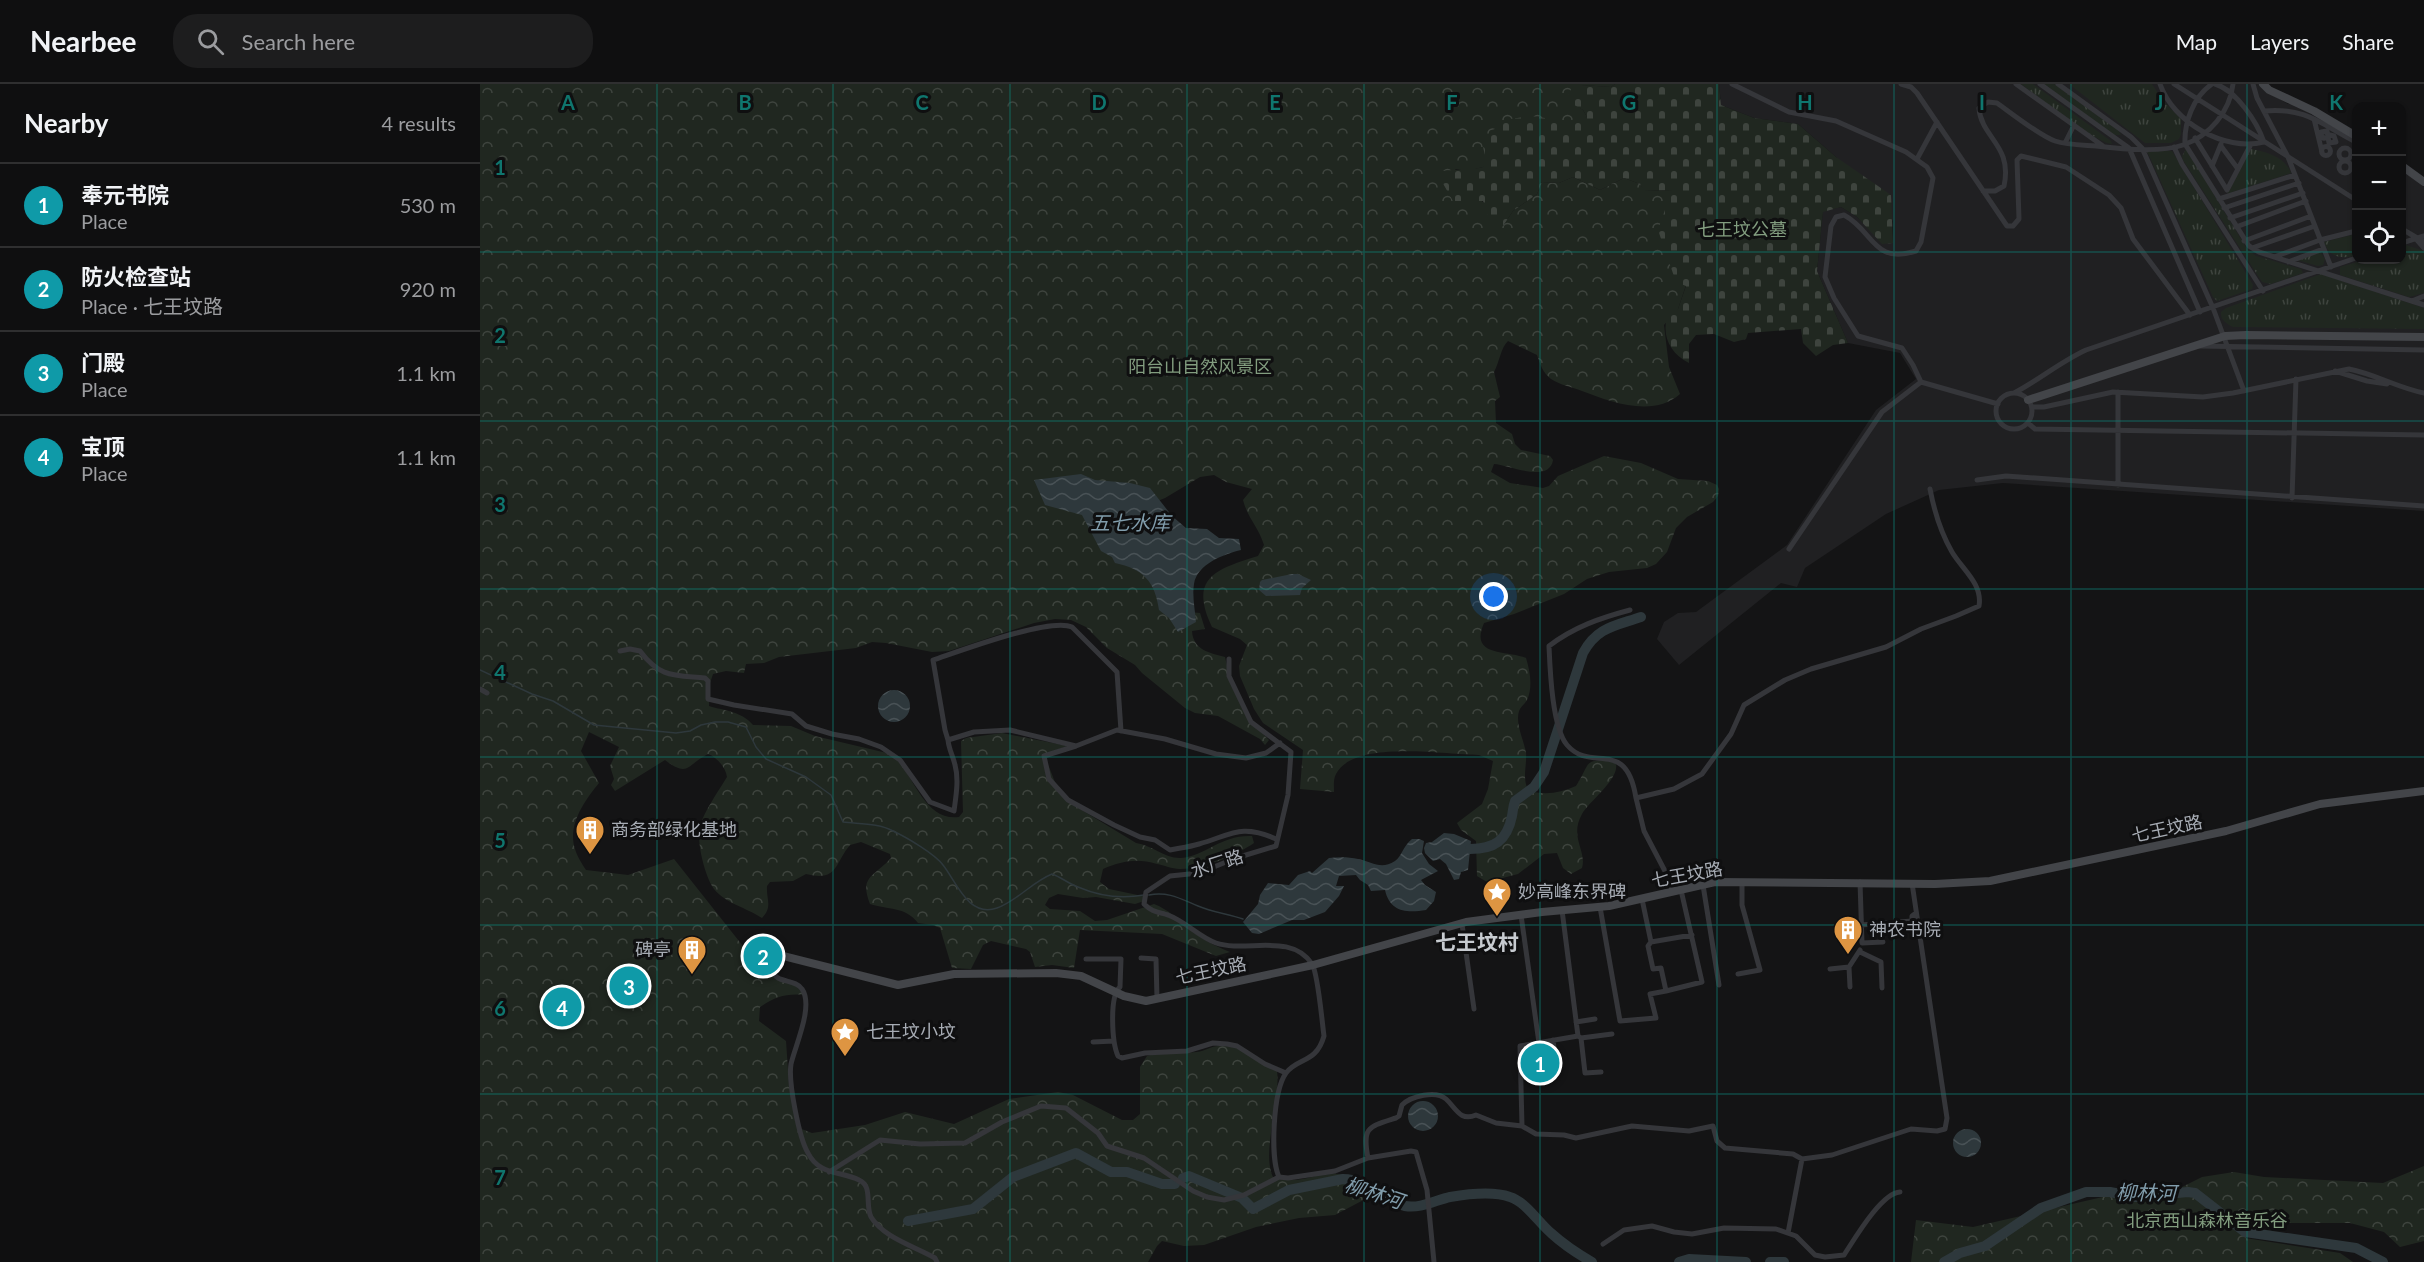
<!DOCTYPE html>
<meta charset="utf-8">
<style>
:root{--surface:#0f0f10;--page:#1d1d1e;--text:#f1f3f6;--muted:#9b9c9f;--line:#2f2f30;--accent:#2563eb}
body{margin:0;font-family:Lato,"Noto Sans SC",sans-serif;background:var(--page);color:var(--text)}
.controls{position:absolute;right:18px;top:18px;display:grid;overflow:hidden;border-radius:12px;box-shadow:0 2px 4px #0004}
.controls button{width:54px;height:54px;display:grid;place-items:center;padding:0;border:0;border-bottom:2px solid var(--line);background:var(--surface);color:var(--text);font:30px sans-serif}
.you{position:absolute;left:1014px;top:513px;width:21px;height:21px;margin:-15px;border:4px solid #fff;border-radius:50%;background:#1a73e8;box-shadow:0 0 0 9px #1a73e833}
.badge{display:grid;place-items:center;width:39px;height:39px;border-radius:50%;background:var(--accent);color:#fff;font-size:20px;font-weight:700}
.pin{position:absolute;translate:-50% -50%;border:3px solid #fff;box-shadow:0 2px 6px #0006}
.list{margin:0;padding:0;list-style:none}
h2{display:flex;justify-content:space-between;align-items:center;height:78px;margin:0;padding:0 24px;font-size:26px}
h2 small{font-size:20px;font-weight:400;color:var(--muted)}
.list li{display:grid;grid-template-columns:39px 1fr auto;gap:18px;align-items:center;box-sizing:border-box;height:84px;padding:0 24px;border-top:2px solid var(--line)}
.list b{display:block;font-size:22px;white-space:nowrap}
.list p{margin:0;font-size:20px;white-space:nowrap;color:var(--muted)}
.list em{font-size:20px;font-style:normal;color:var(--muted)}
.icon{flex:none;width:33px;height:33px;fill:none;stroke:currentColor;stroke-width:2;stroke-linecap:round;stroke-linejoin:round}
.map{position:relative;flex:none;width:1944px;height:1178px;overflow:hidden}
header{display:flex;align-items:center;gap:36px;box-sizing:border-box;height:84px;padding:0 30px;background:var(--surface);border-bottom:2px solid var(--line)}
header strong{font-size:28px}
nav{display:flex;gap:33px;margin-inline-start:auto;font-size:21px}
.search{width:420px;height:54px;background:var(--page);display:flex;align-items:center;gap:15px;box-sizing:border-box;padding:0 21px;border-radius:24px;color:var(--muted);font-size:22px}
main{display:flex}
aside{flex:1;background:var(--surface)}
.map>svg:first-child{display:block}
.built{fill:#202022}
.grass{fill:url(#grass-tufts)}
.forest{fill:url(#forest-crowns)}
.cemetery{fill:url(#cemetery-stones)}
.water{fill:url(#water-waves)}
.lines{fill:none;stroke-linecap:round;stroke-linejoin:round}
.stream{stroke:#2e383c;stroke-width:1.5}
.river{stroke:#2e383c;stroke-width:10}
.street{stroke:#35363a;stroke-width:5}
.secondary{stroke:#434549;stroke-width:8}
.grid{fill:none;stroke:#0f766e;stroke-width:1.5;stroke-opacity:0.55}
.labels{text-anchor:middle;stroke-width:6;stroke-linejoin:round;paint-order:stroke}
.park-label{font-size:18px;fill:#829d7f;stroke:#0f0f10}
.street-label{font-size:18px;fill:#a7acb4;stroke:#0f0f10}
.poi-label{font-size:18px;fill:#a7acb4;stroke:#0f0f10;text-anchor:start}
.water-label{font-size:20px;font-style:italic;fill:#819dac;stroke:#0f0f10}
.quarter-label{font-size:21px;font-weight:bold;fill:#c7cbd0;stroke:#0f0f10}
.grid-label{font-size:20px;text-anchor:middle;font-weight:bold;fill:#0f766e;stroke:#0f0f10;stroke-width:6;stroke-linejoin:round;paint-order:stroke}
</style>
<header>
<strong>Nearbee</strong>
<div class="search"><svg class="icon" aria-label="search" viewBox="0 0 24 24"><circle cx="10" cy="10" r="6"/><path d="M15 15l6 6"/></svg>Search here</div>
<nav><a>Map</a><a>Layers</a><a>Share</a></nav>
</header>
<main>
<aside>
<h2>Nearby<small>4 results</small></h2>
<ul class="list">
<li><span class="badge" style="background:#0f9aa8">1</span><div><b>奉元书院</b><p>Place</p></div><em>530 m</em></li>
<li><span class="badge" style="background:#0f9aa8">2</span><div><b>防火检查站</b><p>Place · 七王坟路</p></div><em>920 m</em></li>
<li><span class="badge" style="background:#0f9aa8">3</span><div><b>门殿</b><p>Place</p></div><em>1.1 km</em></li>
<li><span class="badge" style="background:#0f9aa8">4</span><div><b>宝顶</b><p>Place</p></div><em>1.1 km</em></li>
</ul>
</aside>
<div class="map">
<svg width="1944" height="1178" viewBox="0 0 1944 1178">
<defs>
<pattern id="grass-tufts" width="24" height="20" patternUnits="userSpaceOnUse" patternTransform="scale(1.5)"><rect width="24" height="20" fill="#202720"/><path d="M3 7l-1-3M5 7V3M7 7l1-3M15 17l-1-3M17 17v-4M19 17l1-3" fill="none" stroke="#3e443e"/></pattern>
<pattern id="forest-crowns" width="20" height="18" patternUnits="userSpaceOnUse" patternTransform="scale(1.5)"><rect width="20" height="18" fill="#202720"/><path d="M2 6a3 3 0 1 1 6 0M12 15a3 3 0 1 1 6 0" fill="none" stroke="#3e443e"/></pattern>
<pattern id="cemetery-stones" width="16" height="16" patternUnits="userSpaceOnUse" patternTransform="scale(1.5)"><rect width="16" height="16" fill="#202720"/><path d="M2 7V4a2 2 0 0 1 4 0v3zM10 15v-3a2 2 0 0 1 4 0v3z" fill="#3e443e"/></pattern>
<pattern id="water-waves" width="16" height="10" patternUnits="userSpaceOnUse" patternTransform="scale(1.5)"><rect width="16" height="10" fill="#2e383c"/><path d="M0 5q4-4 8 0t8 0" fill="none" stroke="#495256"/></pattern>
</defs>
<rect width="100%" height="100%" fill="#141415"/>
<path class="built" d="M1239,0H1779L1786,7L1808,20L1811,19L1876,55V176H1922V86L1944,103V427L1523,399L1459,406L1406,430L1325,484L1317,503L1301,499L1199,581L1177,555L1184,538L1198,529L1216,528L1307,461L1396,326L1436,295L1420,269L1368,259L1337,187L1343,127L1361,123L1377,133L1390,146L1413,159V137L1356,73L1318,40L1274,34L1241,21Z"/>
<path class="grass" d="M1541,0H1553L1631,57L1632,60C1617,60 1556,11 1541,0Z
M1564,0H1574L1638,46L1641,51H1634Z
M1589,0H1672L1683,17L1701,35V50L1699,55L1691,59H1665Z
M1706,65L1767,165L1776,172L1821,185L1823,189L1791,200L1782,198L1703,76L1702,72Z
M1771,65C1787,68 1805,73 1811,89L1747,110Z
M1667,67H1692L1773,201L1772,205L1737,217L1733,213Z
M1876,150V171C1862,176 1849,173 1844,158Z
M1926,161L1944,167V209L1929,213L1860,191V183L1884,176H1922V163Z
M1840,168L1845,175L1843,181L1838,182L1817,176Z
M1841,190L1944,224V245L1753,243C1747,240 1740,236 1741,228L1746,224Z"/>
<path class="forest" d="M0,0H1135L1131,3L1101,1L1094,20L1103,26L1107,33L1003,83L987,87L975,85L1023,142L1033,127L1057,110L1062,98L1079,99L1093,93L1120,106L1144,94L1160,100L1165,107L1193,106L1206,201L1198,225L1184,241L1189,283L1200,310C1173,334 1131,318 1102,307C1092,303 1080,301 1071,295C1063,289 1060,280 1057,271L1028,257C1021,263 1019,279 1014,288L1020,313L1015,317L1016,339L1032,350L1035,360L1041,366L1070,372L1073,376C1069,400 1030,381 1014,380L1011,388L1030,399L1063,404L1069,402L1078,392L1124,372L1161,379L1198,395L1228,397L1237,401L1239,405L1238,412L1233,418L1207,433L1196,444L1187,468L1176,480L1167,484L1129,488L1107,495L1084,510L1034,530L1004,539C989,573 1026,566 1046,574C1050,587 1053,603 1047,616C1045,620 1040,623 1039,627C1035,640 1044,656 1046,669C1047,682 1042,693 1048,706C1064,712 1080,709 1096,702C1112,677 1102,675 1135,677C1143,693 1110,716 1102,730C1089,753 1107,767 1102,784L1091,790L1083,784L1077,769L1064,770L1038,790L1007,798L997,792L996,757L981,746L977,739L1002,720L1008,705L1013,677L999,671C966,671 874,655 856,690C853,695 854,703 854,708L820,705L823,666L783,639L774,625L760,592L759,582L767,561L760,555L732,543C708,493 737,485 778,472L784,461C778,442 768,435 763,416L772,405L746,398L734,391L720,393L685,414L663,423L637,463L709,528L720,529L725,545L712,547C713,566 730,569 745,573C751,602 768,635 789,656L785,661L780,655L738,632L715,629L705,624L662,589L655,581L627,564L606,543L591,536L575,535L554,539L469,567L452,568L406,559L392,558L376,564L299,573L284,579L266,580L264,589L246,587L233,590L230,599L229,622C245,627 261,627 273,641L311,642L335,652L411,670C433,687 443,738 479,733L483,728L481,657L486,654L522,649L588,662L564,670L576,701L600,725L656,759C672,761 685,775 701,774C726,772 740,751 772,752L774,759C755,772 723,785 700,785C692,785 684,781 677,780C657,774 642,777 623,785L620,798L629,805L667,813L664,817L655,820L616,813L603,814L578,810L569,814L565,821L570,825L600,827L615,837L627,836L674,820C689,826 696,834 708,844C721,855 735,862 750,868L736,872L682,850L600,846L594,884L572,881L555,883L550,868L546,865L511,857L503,861L491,885L472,884L460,844L453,841L438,839C425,822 408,826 390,820C379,792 394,793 411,774L410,770L381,758L370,761C354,780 358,798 326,790L313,797L290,798L287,802C286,815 293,823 282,834C267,824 245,819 234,805C225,793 216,757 220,742C224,728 239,706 247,693C246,684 237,673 228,670C206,681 209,694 185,676L135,707L131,701L134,695L130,682L139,663L109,648L101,667L119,699C105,716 87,741 95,765C97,772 102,780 106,786L148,791L194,775L270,871L285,879L301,894L317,902L324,911C306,909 295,913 280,923L279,937L306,957L309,1001L319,1044L332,1049L385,1041L425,1028L474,1040L529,1015L578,1008L593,1011L642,1036H653L660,1030V983L667,972C684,966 700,970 717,968C725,967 731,962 739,962C761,960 780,976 797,987C801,1017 781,1068 793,1093C835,1106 845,1070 891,1106V1112L855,1131L819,1134L776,1143L724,1161L704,1162L682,1157L677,1162L668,1178H0Z
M1944,1082V1157L1920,1163L1904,1148L1870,1139H1793L1765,1154L1860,1169L1873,1178H1431L1436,1136L1493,1143L1640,1109L1700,1104L1722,1093L1754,1088L1784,1093L1903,1099Z"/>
<path class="cemetery" d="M1135,0H1239L1241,21L1274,34L1318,40L1356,73L1411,111L1413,159L1402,160L1377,133L1361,123L1343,128L1337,187L1368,259L1353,261L1336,272L1323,259L1321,245L1268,249L1266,255L1254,258L1234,250L1216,251L1209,260V279C1189,269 1180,249 1189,228L1198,225L1206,202L1196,198L1178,146L1192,106L1164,107L1160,100L1144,94L1120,106L1093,93L1079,99L1062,98L1057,110L1033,127L1023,142L1012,146L1003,117H973L961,96L962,87C976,85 989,87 1003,83L1006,75L1002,59L1012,46L1023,42V36L1051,32L1086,37L1107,33L1103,26L1089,18L1088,13L1091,5L1101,1L1131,3Z"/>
<path class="water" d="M601,390L615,396L650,399L670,404L692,432L706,444L727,445L739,454L759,455L761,466C744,470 717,480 714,500C712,511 715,526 716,538L698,548L689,534L679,526C675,497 663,485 635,479L632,473L621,467L602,431L565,421L554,396Z
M812,490H818L831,496L822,504L820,511L786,512L779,506L780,498L782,496Z
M398 622a16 16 0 1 1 32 0a16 16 0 1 1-32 0Z
M964,749L974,750L991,757L988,786L981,788L979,795L974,796L966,780L960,775L953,777L945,769L944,764L946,759L952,758Z
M932,755H939L944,757L942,769L949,780L958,787L941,796L945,801L956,808L954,817L946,826C926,829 910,828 905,806L891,807L888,801L880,796L876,791L859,792L856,802H864L859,812L845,828L824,836H812L779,850L772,849L763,838L778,820L780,811L788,799L809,801L818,791L830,787L832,789L849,774C859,773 869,773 878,775C892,778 901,786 915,777C922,772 923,762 932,755Z
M928 1032a15 15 0 1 1 30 0a15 15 0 1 1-30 0Z
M1473 1059a14 14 0 1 1 28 0a14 14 0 1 1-28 0Z"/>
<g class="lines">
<path class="stream" d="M0,586L52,610L73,617L114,641L196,649L210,647L221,641L235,638H248L266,643L276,663L286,675L326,693L351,711L363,738C379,740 399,739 413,747C426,753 455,770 463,781C476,797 488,834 517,824C537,817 552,798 572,790C581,793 589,800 598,803C619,812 642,815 664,811
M669,811C688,807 701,815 718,822C732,828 748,830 763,835"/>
<path class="river" d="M990,765C1014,765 1027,757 1032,732C1033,727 1033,722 1035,717L1054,703L1064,688L1103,569C1117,543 1135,542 1161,533
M703,1094L709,1092L762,1114L773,1125L809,1106L863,1095C888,1095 902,1117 925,1122C940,1125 956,1116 970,1113C988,1110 1013,1107 1030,1113C1046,1118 1058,1138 1071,1149C1083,1160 1098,1170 1112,1178
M428,1137L493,1125L533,1093L596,1069L631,1088H647L682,1100H695
M1199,1178L1209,1175L1266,1178
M1290,1178H1304
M1464,1178L1480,1169L1505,1162L1561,1124L1606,1108H1630L1656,1113L1708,1108L1715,1109L1765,1148L1876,1164L1903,1178"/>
<path class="street" d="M1252,0L1309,28L1356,37L1426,68L1447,83L1453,94L1441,158L1436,167C1393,181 1394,147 1364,131L1356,133L1351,142L1345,193L1354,214L1378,252L1422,264L1433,281L1441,298L1402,328L1309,465
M1421,0L1431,3L1437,9L1527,142H1533L1539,135L1537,76L1541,72L1586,83L1629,111L1641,124L1653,155L1710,231
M1536,0L1623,62
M1560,0L1649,64L1720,228
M1578,0L1651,53L1662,64L1733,224L1764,307
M1680,0C1693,38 1744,68 1784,58C1777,38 1756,6 1735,0
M1694,0L1876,116
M1732,0C1713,13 1704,39 1705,60L1769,162L1779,168L1944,221
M1773,0L1777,14L1808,73L1851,183
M1784,27C1825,23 1841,40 1876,58
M1834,35L1842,68
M1848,53L1849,59L1856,58L1854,52L1850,51C1848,53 1847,55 1843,54L1841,48L1847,47L1848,53
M1715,54L1747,106
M1585,59L1594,41
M1741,62L1758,85
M1841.5 67a4.5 4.5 0 1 1 9 0a4.5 4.5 0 1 1-9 0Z
M1694,63L1702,80L1783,207
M1859 70a6 6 0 1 1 12 0a6 6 0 1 1-12 0Z
M1437,75L1457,38
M1859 83a6 6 0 1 1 12 0a6 6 0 1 1-12 0Z
M1732,82L1741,60
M1747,106L1770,62
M1503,107H1515L1524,102C1533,61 1501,54 1499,24L1508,18L1517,19C1531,29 1560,52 1575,57C1587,61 1603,61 1616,62C1640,65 1680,69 1703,61C1730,52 1750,27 1753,0
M1739,115L1815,91
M1744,124L1819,99
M1750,134L1823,109
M1756,143L1826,117
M1922,145L1944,158
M1937,156L1944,164
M1764,157L1831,132
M1922,159L1944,152
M1772,164L1835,142
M1794,173L1840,156L1876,147
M1808,178L1843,165
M1932,217L1944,212
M1720,262L1944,266
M1855,287L1887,297L1907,300
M1441,298L1518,320
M1534,309C1559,296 1580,278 1606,266L1876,174
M1516 327a18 18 0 1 1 36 0a18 18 0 1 1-36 0Z
M1552,323H1564L1633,308L1723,313L1753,309L1869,285C1895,290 1918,304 1944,309
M1548,339L1555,345L1944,351
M1497,396L1526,392L1944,422
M1638,401V308
M1812,414L1816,295
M1150,526C1120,534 1094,543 1069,562C1070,585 1072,643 1087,661C1112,690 1146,652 1156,714
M140,567L150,565L160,567C180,594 194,591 225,594L228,597V615L254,621L312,630L326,642L352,650L379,655L401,663L420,676L450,718L474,727C476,712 479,695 475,681C473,672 469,666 468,656L494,648L530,646L596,662L637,646L685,655L736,670L766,674L786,669L800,659
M0,605L7,609
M468,656L465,646L453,576C480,567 570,533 592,543L637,588L641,647
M596,662L564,672L569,695L588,716L634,741L660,753L675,756L690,766C700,764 709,763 719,760C751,751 761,739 796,755
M1380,798L1382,859L1403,858
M1223,801L1239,901
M1193,808L1186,789L1164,747L1156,714L1194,705L1222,690L1251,650L1264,621L1305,596L1331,585L1406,563L1441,545L1476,532L1499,522C1503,500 1482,485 1472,468C1461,449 1454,426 1450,405
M1162,815L1171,858L1168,862L1173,885L1181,884L1186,907L1222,898L1201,806
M1120,823L1140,937L1176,934L1170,910L1186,907
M1041,831L1059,959
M982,840L994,925
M1381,841L1432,837V832L1436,829
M1171,858L1212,851
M1380,868L1401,878L1402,904
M274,873C284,878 289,888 298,894C305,898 317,897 322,905C334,922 315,962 311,980C308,997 319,1054 328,1069C339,1091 360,1087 379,1096C393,1102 385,1121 391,1133C404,1154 434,1162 455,1174L457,1178
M661,874L676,875L677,915
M606,875H641L640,903C629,912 632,959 638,972L642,974L665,969L707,967L733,959L747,960L757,962L785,980L806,989
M1350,885L1369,883
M1258,890L1280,886L1262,821V798
M1370,903L1369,883L1380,866
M1096,938L1115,935
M1098,952L1101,954L1105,989L1121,988
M1101,954L1132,950
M1073,956L1077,987
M613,958L634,957
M1042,1042L1040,962L1098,952L1082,826
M888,1074C882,1043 888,1043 916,1034L919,1032L922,1021C931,1012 956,1006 966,1015C976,1024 980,1038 996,1031L1016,1039L1042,1042L1056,1050L1084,1051L1096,1054L1152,1042L1209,1047L1233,1042L1237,1057L1245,1064L1313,1070L1322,1075L1352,1071L1431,1045L1457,1047L1465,1045L1467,1034L1432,799
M349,1088L400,1056L440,1060L485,1059L522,1038L561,1022L586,1024L618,1049L627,1062L664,1074L713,1107L727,1113L744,1116L764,1111L799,1093C790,1074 793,1007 806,989C818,973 836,980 844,952C842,938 838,889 832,880C811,848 766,869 736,859C719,853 705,837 688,831C678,828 672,828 664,820L666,808L690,792L719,789L756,774L796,762L808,711L811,668L771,638L749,592V575
M799,1093L808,1094L855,1087L888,1074L931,1067L936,1068L947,1106L954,1178
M1308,1149L1322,1075
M1123,1160L1144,1146L1172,1142L1194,1148L1212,1150L1244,1144L1296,1145L1316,1152L1335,1171L1345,1173L1364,1171C1374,1156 1401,1109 1420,1108"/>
<path class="secondary" d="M1783,0L1789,6L1834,27L1876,52
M1922,82L1944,98
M1548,316L1745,252L1766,251L1944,253
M274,873L280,866L418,901L474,890L576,889L601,892L644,912L666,917L833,881L986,838L1062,828L1129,822L1235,798L1455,800L1510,797L1746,747L1840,720L1944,707"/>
</g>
<path class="grid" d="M177,0V1178M353,0V1178M530,0V1178M707,0V1178M884,0V1178M1060,0V1178M1237,0V1178M1414,0V1178M1591,0V1178M1767,0V1178M0,168H1876M1922,168H1944M0,337H1944M0,505H1944M0,673H1944M0,841H1944M0,1010H1944"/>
<defs>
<g id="building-pin" transform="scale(1.5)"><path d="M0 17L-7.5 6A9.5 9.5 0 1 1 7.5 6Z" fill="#de9542" stroke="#0f0f10"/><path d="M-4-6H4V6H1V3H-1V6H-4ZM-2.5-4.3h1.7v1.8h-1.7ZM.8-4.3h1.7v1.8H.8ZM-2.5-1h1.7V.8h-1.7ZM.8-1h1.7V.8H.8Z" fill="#fff"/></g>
<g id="sight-pin" transform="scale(1.5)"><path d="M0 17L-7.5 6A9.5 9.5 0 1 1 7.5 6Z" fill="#de9542" stroke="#0f0f10"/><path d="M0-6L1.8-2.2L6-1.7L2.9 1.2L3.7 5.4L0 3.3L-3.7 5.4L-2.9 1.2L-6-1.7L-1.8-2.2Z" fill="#fff"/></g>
</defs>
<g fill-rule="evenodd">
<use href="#building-pin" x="110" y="746"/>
<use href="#sight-pin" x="1017" y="808"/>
<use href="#building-pin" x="1368" y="846"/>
<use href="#building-pin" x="212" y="866"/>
<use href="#sight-pin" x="365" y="948"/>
</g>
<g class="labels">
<g class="park-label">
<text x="1262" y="152">七王坟公墓</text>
<text x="720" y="289">阳台山自然风景区</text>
<text x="1727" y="1143">北京西山森林音乐谷</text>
</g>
<g class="street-label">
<text transform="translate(1687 745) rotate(-12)" y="6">七王坟路</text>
<text transform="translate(737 780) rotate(-18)" y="6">水厂路</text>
<text transform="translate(1207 791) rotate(-10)" y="6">七王坟路</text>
<text transform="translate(731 887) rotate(-12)" y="6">七王坟路</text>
</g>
<g class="poi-label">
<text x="131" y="752">商务部绿化基地</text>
<text x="1038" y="814">妙高峰东界碑</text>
<text x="1389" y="852">神农书院</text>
<text x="191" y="872" text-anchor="end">碑亭</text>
<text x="386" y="954">七王坟小坟</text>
</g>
<g class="water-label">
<text x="650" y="446">五七水库</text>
<text transform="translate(894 1109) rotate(18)" y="7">柳林河</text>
<text transform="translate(1666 1109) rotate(1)" y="7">柳林河</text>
</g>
<g class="quarter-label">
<text x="997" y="866">七王坟村</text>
</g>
</g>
<g class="grid-label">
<text x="88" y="26">A</text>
<text x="265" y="26">B</text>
<text x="442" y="26">C</text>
<text x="619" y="26">D</text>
<text x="795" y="26">E</text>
<text x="972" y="26">F</text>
<text x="1149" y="26">G</text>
<text x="1325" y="26">H</text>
<text x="1502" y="26">I</text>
<text x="1679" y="26">J</text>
<text x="1856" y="26">K</text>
<text x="20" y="91">1</text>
<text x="20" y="259">2</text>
<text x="20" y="428">3</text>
<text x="20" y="596">4</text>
<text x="20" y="764">5</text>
<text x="20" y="932">6</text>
<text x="20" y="1101">7</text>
</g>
</svg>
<div class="controls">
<button>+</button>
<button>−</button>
<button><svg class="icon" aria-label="locate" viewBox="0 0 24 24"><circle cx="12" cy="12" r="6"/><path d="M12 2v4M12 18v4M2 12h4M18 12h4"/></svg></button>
</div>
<div class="you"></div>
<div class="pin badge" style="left:1060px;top:979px;background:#0f9aa8">1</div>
<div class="pin badge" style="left:283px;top:872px;background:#0f9aa8">2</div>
<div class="pin badge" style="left:149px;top:902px;background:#0f9aa8">3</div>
<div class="pin badge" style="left:82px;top:923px;background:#0f9aa8">4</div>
</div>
</main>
